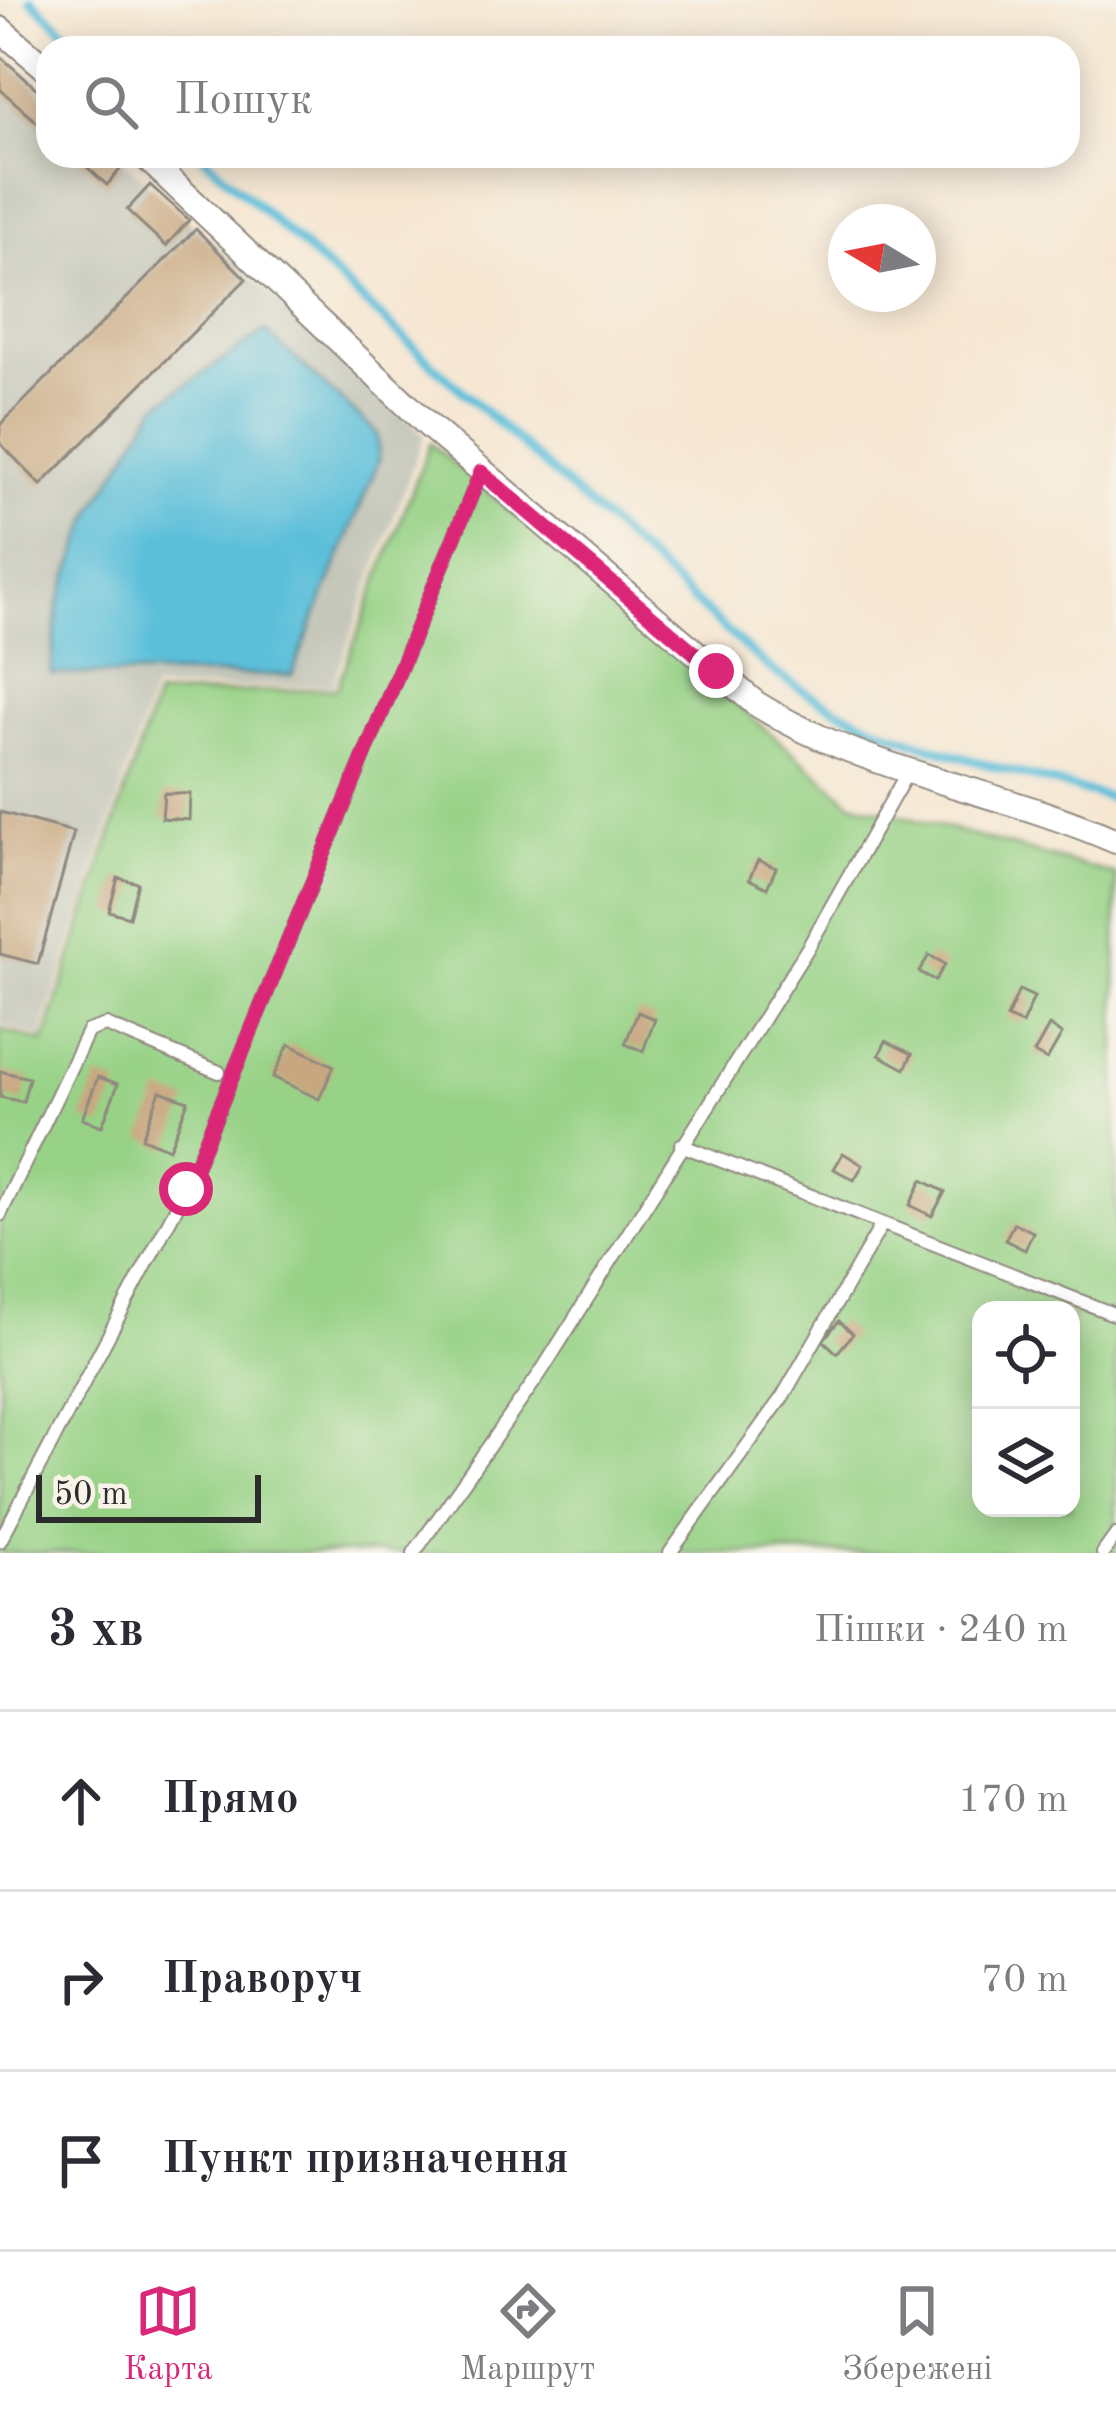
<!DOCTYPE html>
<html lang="uk">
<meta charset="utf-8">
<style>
:root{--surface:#fff;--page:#f2f2f3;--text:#2b2b33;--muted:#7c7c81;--line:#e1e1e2;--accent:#db2777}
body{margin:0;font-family:"Old Standard TT",serif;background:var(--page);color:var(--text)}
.controls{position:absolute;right:36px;bottom:36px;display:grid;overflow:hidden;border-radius:24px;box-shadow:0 6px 30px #0003}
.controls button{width:108px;height:108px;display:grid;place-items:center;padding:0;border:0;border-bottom:3px solid var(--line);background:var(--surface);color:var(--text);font:60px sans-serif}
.compass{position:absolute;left:828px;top:204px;width:108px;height:108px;border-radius:50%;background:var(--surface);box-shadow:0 6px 30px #0003;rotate:280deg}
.scale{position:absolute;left:36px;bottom:30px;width:225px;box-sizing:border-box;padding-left:12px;border:6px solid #2b2b2b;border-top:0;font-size:33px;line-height:42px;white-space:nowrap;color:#2b2b2b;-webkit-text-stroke:9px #f7f3e8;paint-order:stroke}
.stop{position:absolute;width:36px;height:36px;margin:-27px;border:9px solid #db2777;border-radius:50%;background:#fff}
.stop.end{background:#db2777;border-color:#fff;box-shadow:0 3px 12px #0008}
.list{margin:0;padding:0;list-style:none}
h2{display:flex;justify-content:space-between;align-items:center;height:156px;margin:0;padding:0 48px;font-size:51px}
h2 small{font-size:39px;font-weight:400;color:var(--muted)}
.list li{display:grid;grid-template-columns:78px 1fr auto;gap:36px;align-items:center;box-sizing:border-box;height:180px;padding:0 48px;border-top:3px solid var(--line)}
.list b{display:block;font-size:45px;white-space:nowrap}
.list em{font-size:39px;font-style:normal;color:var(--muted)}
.icon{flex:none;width:66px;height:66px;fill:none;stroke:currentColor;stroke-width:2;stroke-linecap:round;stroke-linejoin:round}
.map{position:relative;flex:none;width:1116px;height:1553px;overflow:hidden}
.search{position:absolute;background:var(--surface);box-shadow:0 6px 30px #0003;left:36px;right:36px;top:36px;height:132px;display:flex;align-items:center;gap:30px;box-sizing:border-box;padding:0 42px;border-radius:36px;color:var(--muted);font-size:45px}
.sheet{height:696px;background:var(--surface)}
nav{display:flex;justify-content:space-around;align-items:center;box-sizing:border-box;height:168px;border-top:3px solid var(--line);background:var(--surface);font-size:33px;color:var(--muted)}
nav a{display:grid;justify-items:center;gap:6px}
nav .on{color:var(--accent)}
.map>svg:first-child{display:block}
.industrial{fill:#c4c6b9}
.green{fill:#97d286;stroke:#617e58;stroke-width:3;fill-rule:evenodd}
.water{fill:#5cbfda;stroke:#447582;stroke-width:3}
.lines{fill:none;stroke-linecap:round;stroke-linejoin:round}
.stream{stroke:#5cbfda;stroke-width:9}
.building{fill:#c8a780}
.lane-casing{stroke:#90897f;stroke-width:16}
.street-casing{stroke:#90897f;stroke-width:28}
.lane{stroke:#fff;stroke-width:12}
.street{stroke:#fff;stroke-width:24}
.route{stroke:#db2777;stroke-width:15}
</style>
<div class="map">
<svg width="1116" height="1553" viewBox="0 0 1116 1553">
<rect width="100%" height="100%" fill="#f7f3e8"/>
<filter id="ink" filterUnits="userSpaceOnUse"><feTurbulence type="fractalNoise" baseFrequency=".00833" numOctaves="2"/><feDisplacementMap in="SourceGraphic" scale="24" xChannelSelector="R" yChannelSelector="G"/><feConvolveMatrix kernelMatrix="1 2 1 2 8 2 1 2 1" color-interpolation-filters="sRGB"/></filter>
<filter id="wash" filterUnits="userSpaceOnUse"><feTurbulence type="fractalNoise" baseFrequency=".004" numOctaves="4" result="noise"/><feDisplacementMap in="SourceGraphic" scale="48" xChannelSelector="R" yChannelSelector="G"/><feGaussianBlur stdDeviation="2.7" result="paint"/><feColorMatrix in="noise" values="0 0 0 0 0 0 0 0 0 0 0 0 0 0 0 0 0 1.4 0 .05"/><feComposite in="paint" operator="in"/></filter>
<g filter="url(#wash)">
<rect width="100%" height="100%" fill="#f6e7d3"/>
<path class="industrial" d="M0,50L48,93V156H118L425,434L333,685L153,690L41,1037L0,1024Z"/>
<path class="green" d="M430,443L851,802L1116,875V1553H0V1029L44,1042L156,696L337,688ZM981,1310H1071V1508H981Z"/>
<path class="water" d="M265,331L377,433L379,460L292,675L51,674L58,605L93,511L157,405Z"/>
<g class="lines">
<path class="stream" d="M31,0L84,48
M203,156L761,662C863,740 994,765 1116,800"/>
</g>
<g id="blocks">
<path class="building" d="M0,56L48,99V132L0,89Z
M75,156H112L123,166L107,185Z
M150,185L189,220L166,246L127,210Z
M196,229L246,279L41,485L0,443V425Z
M164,793L190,794L189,820L162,818Z
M0,812L74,832L38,964L0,954Z
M758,860L776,868L767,888L749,879Z
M118,878L138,883L129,917L109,911Z
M929,955L945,964L935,981L919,972Z
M1019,990L1034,997L1022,1024L1007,1018Z
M638,1012L655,1019L643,1051L625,1044Z
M1049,1026L1062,1034L1047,1060L1034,1053Z
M886,1041L912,1054L905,1069L879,1055Z
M289,1044L334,1066L319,1099L273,1077Z
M0,1071L29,1078L23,1102L0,1097Z
M98,1077L118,1084L102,1126L82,1119Z
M160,1091L188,1101L169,1149L142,1138Z
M843,1153L863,1165L854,1180L834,1169Z
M922,1180L945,1192L932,1216L910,1205Z
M1014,1223L1033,1232L1025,1250L1005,1240Z
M839,1321L853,1334L837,1353L823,1340Z"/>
</g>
</g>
<g filter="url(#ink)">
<use href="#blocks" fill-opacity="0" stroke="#90897f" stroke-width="3"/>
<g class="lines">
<g class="lane-casing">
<path id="lane" d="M681,1145L1116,1315
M0,1215L88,1031L106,1025L219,1072
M0,1541L186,1189L481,472
M414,1553L541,1372L809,946L907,773
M670,1553L783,1396L881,1226
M1103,1553L1116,1535"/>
</g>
<g class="street-casing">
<path id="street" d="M0,29L48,70
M145,156L428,425L755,703C867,773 997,789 1116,841"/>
</g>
<use href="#lane" class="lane"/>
<use href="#street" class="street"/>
</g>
</g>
<g class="lines" filter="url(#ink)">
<path class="route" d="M186,1189L481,472L716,671"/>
</g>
</svg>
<div class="controls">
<button><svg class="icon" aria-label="locate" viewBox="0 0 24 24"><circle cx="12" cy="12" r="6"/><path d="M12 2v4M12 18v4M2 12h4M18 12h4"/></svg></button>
<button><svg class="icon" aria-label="layers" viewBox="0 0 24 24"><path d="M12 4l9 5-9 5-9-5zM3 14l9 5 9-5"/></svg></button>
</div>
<svg class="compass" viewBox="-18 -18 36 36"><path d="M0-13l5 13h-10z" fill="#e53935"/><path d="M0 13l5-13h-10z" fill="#7c7c81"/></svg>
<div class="scale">50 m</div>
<div class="stop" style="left:186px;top:1189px"></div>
<div class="stop end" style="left:716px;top:671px"></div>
<div class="search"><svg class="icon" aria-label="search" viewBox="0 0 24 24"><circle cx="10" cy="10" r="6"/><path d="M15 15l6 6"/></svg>Пошук</div>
</div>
<section class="sheet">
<h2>3 хв<small>Пішки · 240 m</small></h2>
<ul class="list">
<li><svg class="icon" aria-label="ahead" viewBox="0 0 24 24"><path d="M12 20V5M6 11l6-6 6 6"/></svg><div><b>Прямо</b></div><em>170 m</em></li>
<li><svg class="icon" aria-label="right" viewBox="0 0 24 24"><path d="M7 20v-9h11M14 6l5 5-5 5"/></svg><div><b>Праворуч</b></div><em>70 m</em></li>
<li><svg class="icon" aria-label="arrive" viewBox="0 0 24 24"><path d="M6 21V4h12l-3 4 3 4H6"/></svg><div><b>Пункт призначення</b></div></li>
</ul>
</section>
<nav>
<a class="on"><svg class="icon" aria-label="map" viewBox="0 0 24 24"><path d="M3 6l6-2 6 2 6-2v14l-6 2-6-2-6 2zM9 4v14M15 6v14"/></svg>Карта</a>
<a><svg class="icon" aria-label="directions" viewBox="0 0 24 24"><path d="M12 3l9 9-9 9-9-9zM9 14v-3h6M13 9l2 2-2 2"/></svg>Маршрут</a>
<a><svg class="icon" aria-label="saved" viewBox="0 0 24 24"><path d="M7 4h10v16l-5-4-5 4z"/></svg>Збережені</a>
</nav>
